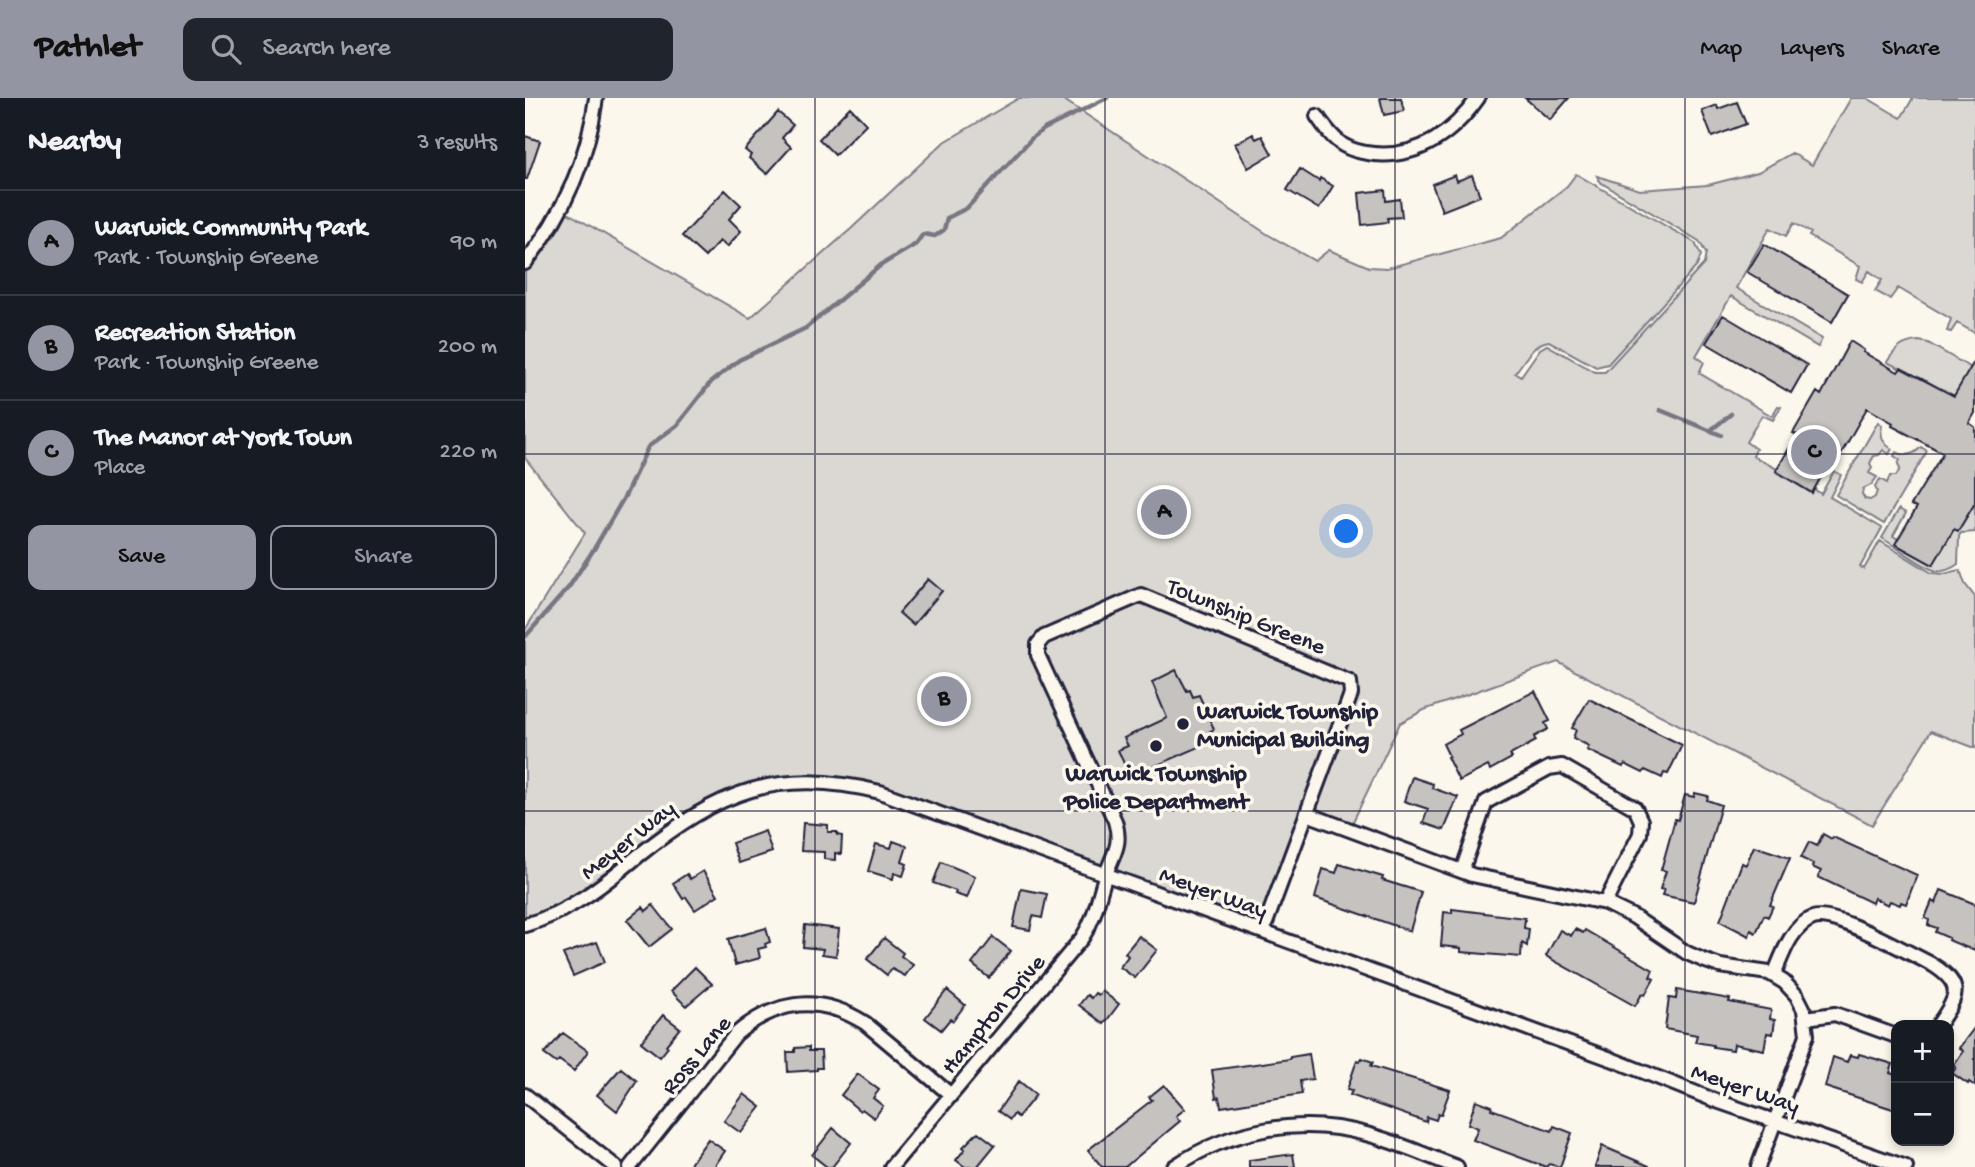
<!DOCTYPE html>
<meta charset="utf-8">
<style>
:root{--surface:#171b24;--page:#20242c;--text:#f1f3f6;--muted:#9ea1a6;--line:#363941;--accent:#9495a2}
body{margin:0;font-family:"Gochi Hand",sans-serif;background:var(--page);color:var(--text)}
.controls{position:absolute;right:21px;bottom:21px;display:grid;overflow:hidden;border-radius:14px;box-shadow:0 4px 10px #0003}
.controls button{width:63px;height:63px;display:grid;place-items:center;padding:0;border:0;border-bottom:2px solid var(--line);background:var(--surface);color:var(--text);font:35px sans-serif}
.you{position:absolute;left:822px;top:434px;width:24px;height:24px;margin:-18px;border:5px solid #fff;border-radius:50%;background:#1a73e8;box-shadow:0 0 0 10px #1a73e833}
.badge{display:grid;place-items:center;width:46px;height:46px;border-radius:50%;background:var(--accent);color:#111;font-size:23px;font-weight:700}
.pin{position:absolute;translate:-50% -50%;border:4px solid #fff;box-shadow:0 2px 7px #0006}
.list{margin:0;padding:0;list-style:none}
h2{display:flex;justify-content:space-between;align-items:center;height:91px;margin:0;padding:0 28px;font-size:30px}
h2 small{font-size:23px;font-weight:400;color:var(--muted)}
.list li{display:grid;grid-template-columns:46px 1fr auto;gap:21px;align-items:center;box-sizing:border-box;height:105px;padding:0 28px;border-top:2px solid var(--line)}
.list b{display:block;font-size:26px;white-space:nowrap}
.list p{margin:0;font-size:23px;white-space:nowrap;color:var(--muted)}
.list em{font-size:23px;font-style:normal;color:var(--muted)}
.actions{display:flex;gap:14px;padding:21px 28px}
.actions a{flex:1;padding:16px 0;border:2px solid var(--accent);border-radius:14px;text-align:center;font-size:24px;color:var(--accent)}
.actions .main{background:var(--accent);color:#111}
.icon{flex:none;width:38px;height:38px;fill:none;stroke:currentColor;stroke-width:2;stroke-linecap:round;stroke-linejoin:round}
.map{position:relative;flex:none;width:1450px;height:1069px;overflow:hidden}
header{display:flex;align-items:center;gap:42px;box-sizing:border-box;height:98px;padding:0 35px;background:var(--accent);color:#111}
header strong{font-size:33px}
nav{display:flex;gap:38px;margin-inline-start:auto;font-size:24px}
.search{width:490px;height:63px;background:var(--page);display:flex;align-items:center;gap:18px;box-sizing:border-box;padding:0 24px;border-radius:14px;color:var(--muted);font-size:26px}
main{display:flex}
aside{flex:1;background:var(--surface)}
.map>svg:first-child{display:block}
.green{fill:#dbd8d3;stroke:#7e7d87;stroke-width:2}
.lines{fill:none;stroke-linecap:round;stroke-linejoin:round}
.stream{stroke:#787681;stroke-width:4.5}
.building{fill:#c6c2c0;stroke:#22223b;stroke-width:2}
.street-casing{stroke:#22223b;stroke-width:18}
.street{stroke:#fbf7ec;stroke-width:12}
.grid{fill:none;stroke:#22223b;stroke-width:2;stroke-opacity:0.55}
.poi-dot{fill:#22223b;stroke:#fbf7ec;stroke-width:2.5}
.labels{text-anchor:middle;stroke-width:7;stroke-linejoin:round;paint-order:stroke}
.street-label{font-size:24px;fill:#22223b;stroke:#fbf7ec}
.poi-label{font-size:24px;font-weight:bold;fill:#22223b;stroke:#fbf7ec;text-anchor:start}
</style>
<header>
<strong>Pathlet</strong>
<div class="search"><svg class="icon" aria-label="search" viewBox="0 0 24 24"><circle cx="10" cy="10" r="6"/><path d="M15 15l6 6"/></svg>Search here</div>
<nav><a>Map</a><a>Layers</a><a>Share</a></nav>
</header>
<main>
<aside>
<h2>Nearby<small>3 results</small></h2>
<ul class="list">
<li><span class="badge">A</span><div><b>Warwick Community Park</b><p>Park · Township Greene</p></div><em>90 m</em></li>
<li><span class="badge">B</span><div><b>Recreation Station</b><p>Park · Township Greene</p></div><em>200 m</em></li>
<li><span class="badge">C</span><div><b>The Manor at York Town</b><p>Place</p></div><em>220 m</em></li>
</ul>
<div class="actions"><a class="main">Save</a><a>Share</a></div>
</aside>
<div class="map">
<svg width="1450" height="1069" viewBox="0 0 1450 1069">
<rect width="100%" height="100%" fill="#fbf7ec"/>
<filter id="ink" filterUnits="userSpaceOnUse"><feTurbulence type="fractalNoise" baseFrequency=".0143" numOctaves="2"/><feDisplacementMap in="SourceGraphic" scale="14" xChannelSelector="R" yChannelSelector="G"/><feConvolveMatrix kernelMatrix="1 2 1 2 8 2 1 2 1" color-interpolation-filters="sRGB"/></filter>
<g filter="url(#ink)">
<path class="green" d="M494,0H536L742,136L790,163L804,152L844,169L862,170L976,140L1042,88L1051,76L1170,145L1176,157L1172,168L1083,266L1071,269L1024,243C1009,244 999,264 990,275L996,278L1015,251L1022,247L1070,274H1080L1179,166L1181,155L1174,143L1075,84L1072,78L1115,92L1183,87L1233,74L1267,55L1287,67L1326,0H1342L1376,20L1388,0H1450V235L1432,225L1426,234L1422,233L1426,221L1373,190L1365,201L1350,193L1357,182L1344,173L1337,184L1331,181L1335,168L1284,138L1286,135L1269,125L1261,138L1245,130L1211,190L1297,241L1293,249L1206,198L1171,258L1179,264L1174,275L1247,318L1253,308L1256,309L1248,322L1237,317L1221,344L1231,351L1228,358L1252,371L1251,374L1286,395L1289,391L1296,396L1309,373L1316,377L1305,399L1357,430L1335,469L1339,471L1355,443L1407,475L1419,476L1435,472L1440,486L1450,499V650L1406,633L1347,727L1033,564L899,612L875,625L824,732L783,716L738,833L355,694L276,683L205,698L74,790L0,827V532L60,435L0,360V164L36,111L225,220L327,130L418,45Z
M1394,243L1403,245L1446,270L1429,298L1402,283L1399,288L1386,276L1362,264C1370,251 1377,244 1394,243Z
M1353,324L1357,327C1355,337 1358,346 1367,351L1364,356L1358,352L1354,357L1349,358L1345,365L1347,370L1344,375L1352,379L1346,387L1338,391L1337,396L1340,401L1345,402L1350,399L1352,393L1350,389L1355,381L1362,385L1365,378H1371L1375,371L1373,366L1375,362L1369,358L1371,354C1381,359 1389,357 1396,349L1402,353L1359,426L1311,397Z
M1450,405V434L1436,435L1434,438L1433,466C1428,470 1419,474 1412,473C1400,471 1369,447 1357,440L1374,411L1381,415L1368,438L1373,441L1371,446L1408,467L1429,431L1434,432Z"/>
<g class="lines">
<path class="stream" d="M1135,312L1196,337
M1186,332L1206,316
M0,539L44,489L69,451L101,396L123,349L152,327L186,284L214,262L281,230L356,167L391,146L398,136L410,138L419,132L422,120L442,110L507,40L519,31L582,0"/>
</g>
<path class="building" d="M855,0H876L879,13L859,17Z
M1000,0H1044L1025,22Z
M1212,4L1221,26L1187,39L1177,13L1192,7L1193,11Z
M325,9L341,26L310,57L294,41Z
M253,14L268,27L257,40L266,49L242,76L224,60L226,57L220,52Z
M728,36L731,41L737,38L747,56L723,70L710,46Z
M0,38L15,43L2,81H0Z
M775,71L794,83L795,80L808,88L794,111L762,92Z
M930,77L932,83L947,77L955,98L917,113L907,86Z
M200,92L216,107L204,121L216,133L202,149L195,143L180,159L157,138Z
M860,92L861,103L875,101L877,119L862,120L863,124L837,127L834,95Z
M1239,146L1323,196L1307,224L1222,174Z
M1198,217L1282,267L1266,295L1181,245Z
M1325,243L1339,252L1338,254L1373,274L1376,270L1429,298L1450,262V315L1444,325L1450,329V405L1433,433L1429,431L1408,467L1370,446L1392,409L1386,407L1418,355L1367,328L1368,325L1342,310L1313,361L1308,358L1287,395L1251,373L1272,337L1268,335L1292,294L1296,297Z
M403,481L417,493L388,527L374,515Z
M651,572L662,593L665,592L668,599L674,597L689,631L684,634L688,643L605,679L593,652L603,648L599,640L642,620L627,584Z
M1010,593L1025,623L1020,625L1023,631L1009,639L1011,643L985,657L987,660L965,672L963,668L934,683L922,659L924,658L918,646L936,636L934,632Z
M1064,601L1157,647L1143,676L1139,675L1137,680L1120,672L1118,675L1100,666L1098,669L1062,652L1064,648L1048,640L1051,632L1047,630Z
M887,679L908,686L907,690L933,699L919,732L898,725L903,711L879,703Z
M1170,695L1183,698L1182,702L1196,707L1169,804L1137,797L1139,792L1135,791L1141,773L1136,772L1150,721L1153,722L1160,697L1169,699Z
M278,725L303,727V734H312V737L317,738L316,756L310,755V762L299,761V754L276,753Z
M240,733L247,754L214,765L207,745Z
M1298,736L1307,741L1308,739L1392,777L1381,806L1376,804L1375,807L1365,803L1363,807L1349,800L1347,805L1293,779L1296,773L1287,769L1288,766L1276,760L1284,744L1292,748Z
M368,743L382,748L377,764L382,766L378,778L369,775L368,781L343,773L351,746L366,750Z
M1229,748L1265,760L1245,807L1248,808L1243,819L1239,817L1231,835L1226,832L1224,838L1195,823L1217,765L1221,767Z
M416,764L450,778L442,800L430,796L431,793L408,785Z
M814,766L858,779L857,782L896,794L885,833L790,800L798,771L811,775Z
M178,773L193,797L170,812L161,799L158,801L148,785L162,776L165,781Z
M496,791L522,796L517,820L508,818L505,832L488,829Z
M1416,792L1450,806V853L1423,842L1424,840L1410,834L1412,830L1403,827L1404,822L1400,820L1407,803L1411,805Z
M128,807L147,831L124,849L102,822L118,809L121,813Z
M927,811L1000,820L999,830L1004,831L1002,848L997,845L996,859L936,854V850L916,848L919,814L927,815Z
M280,827L314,831L311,858L297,856L298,851L278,849Z
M241,830L245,844L240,846L241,849L233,851L235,860L210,867L203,841Z
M1050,831L1058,835L1060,832L1128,872L1125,879L1129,881L1120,897L1117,896L1110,908L1021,858L1035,832L1046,838Z
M614,838L632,852L610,880L595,869L603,858L600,855Z
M468,839L486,853L464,880L447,866Z
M359,840L378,855L376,858L388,867L380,878L367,871L362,877L342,861Z
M72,844L80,864L48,878L38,856Z
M170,869L187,886L161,908L146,893Z
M422,892L440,907L428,923L425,921L416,932L400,920Z
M1152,892L1205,901L1204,904L1246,912L1245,921L1250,922L1248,936L1242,935L1239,952L1209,946L1208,952L1188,949V947L1170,944L1172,937L1140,931L1144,900L1151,901Z
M577,893L594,906L579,926L554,907L562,897L566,900L570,895L574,897Z
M138,917L155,930L141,947L143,949L135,959L116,944Z
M1450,929V988L1444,984L1443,986L1427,975L1431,970L1428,968L1438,953L1434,950Z
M38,935L63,953L49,973L34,962L31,965L19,956Z
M284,949V953H296L297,970H292V972L263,974L262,954H270V950Z
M784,956L788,981L775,983L777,996L696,1009L694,999L691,1000L687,972L765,961V959Z
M1334,956L1368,966L1365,975L1371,977V1012L1300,989L1308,959L1322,964L1325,957L1333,959Z
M837,960L848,964L846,968L925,992L916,1017L913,1016L911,1022L902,1019L901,1024L825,997L827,993L822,992L832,962L835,963Z
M96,970L112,983L92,1013L72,997Z
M333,976L354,992L348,1000L358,1008L349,1020L337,1011L335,1013L316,997Z
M494,983L511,997L493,1019L489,1016L485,1022L473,1013Z
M639,987L660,1011L651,1018L655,1023L600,1069H577L563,1052L627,1002L624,999Z
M219,996L236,1009L216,1035L199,1023Z
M951,1002L967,1008L966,1011L1027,1033L1029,1028L1047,1035L1035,1069L1024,1066L1021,1069L948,1042L953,1030L943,1026Z
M308,1030L326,1045L307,1069H302L287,1057Z
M453,1034L470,1047L452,1069H440L431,1062L440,1051L438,1049Z
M183,1041L200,1053L189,1069H163Z
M1077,1048L1124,1068V1069H1070Z
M768,1056L770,1069H724V1062Z"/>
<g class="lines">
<g class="street-casing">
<path id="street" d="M792,18C799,28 807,40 818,47C826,52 839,55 849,56C895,60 928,35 953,0
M0,165C38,117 63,61 71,0
M782,716L947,777L1080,805L1109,819L1162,855L1178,862L1195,868L1244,875L1259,884L1272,898L1279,912L1282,937L1233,1069
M937,773L961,704L1024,670L1037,668L1110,710L1116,723L1115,736L1080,805
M0,827C45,814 78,787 113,758C194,693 251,669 355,694L1086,961L1189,1002L1381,1069
M1249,877C1257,858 1266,828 1288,820C1309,812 1386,856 1408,867C1441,888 1431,900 1413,927
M1281,920L1310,916L1371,938
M0,997L91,1069
M105,1069L211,936C252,901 294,896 340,925L426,997
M366,1069L557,840C571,819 573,799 581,776C589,754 597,747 590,723L513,557V546L519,539L616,497L825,584L826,596L738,833
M649,1069C705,1031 776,1018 841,1036C872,1044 902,1058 932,1069"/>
</g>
<use href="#street" class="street"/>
</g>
</g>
<path class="grid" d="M290,0V1069M580,0V1069M870,0V1069M1160,0V1069M0,356H1450M0,713H1450"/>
<g class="poi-dot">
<circle cx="658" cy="626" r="7"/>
<circle cx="631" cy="648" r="7"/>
</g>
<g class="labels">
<g class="street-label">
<text transform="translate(722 517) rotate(22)" y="8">Township Greene</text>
<text transform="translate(102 741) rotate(-38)" y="8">Meyer Way</text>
<text transform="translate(689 793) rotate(20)" y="8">Meyer Way</text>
<text transform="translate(467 915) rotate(-50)" y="8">Hampton Drive</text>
<text transform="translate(170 956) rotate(-50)" y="8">Ross Lane</text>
<text transform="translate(1221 989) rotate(19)" y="8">Meyer Way</text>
</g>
<g class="poi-label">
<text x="672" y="620">Warwick Township<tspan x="672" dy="28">Municipal Building</tspan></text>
<text x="631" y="682" text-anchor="middle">Warwick Township<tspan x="631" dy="28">Police Department</tspan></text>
</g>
</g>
</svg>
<div class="controls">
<button>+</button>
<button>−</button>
</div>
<div class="you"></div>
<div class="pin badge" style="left:639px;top:414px">A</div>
<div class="pin badge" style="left:419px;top:601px">B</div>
<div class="pin badge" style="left:1289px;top:354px">C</div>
</div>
</main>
